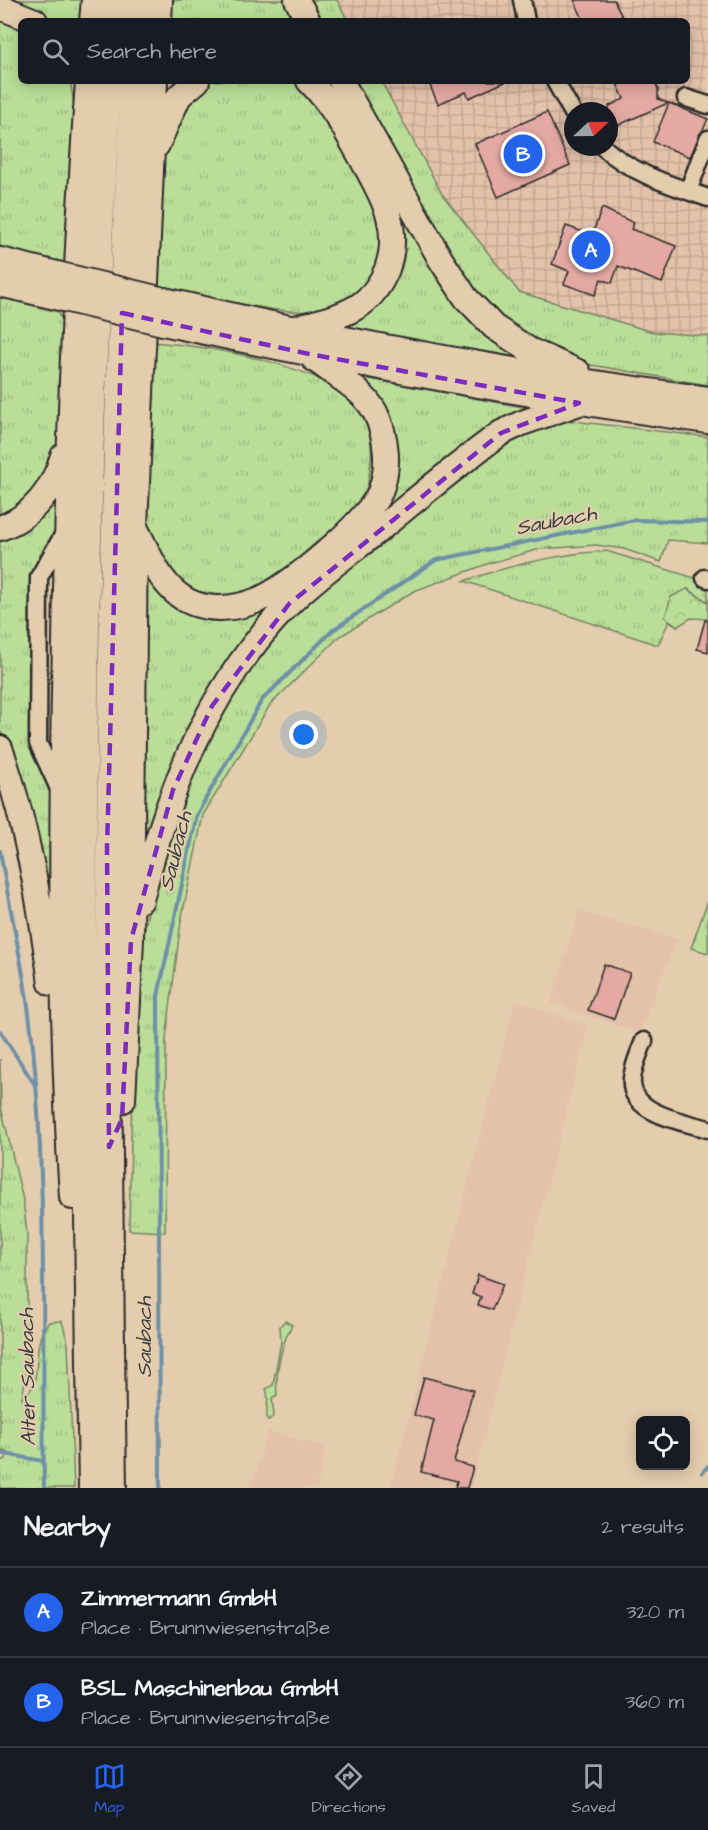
<!DOCTYPE html>
<meta charset="utf-8">
<style>
:root{--surface:#171b24;--page:#242831;--text:#f1f3f6;--muted:#9ea1a6;--line:#363941;--accent:#2563eb}
body{margin:0;font-family:"Architects Daughter",sans-serif;background:var(--page);color:var(--text)}
.controls{position:absolute;right:18px;bottom:18px;display:grid;overflow:hidden;border-radius:9px;box-shadow:0 3px 15px #0003}
.controls button{width:54px;height:54px;display:grid;place-items:center;padding:0;border:0;border-bottom:2px solid var(--line);background:var(--surface);color:var(--text);font:30px sans-serif}
.compass{position:absolute;left:564px;top:102px;width:54px;height:54px;border-radius:50%;background:var(--surface);box-shadow:0 3px 15px #0003;rotate:68deg}
.you{position:absolute;left:304px;top:735px;width:21px;height:21px;margin:-15px;border:4px solid #fff;border-radius:50%;background:#1a73e8;box-shadow:0 0 0 9px #1a73e833}
.badge{display:grid;place-items:center;width:39px;height:39px;border-radius:50%;background:var(--accent);color:#fff;font-size:20px;font-weight:700}
.pin{position:absolute;translate:-50% -50%;border:3px solid #fff;box-shadow:0 2px 6px #0006}
.list{margin:0;padding:0;list-style:none}
h2{display:flex;justify-content:space-between;align-items:center;height:78px;margin:0;padding:0 24px;font-size:26px}
h2 small{font-size:20px;font-weight:400;color:var(--muted)}
.list li{display:grid;grid-template-columns:39px 1fr auto;gap:18px;align-items:center;box-sizing:border-box;height:90px;padding:0 24px;border-top:2px solid var(--line)}
.list b{display:block;font-size:22px;white-space:nowrap}
.list p{margin:0;font-size:20px;white-space:nowrap;color:var(--muted)}
.list em{font-size:20px;font-style:normal;color:var(--muted)}
.icon{flex:none;width:33px;height:33px;fill:none;stroke:currentColor;stroke-width:2;stroke-linecap:round;stroke-linejoin:round}
.map{position:relative;flex:none;width:708px;height:1488px;overflow:hidden}
.search{position:absolute;background:var(--surface);box-shadow:0 3px 15px #0003;left:18px;right:18px;top:18px;height:66px;display:flex;align-items:center;gap:15px;box-sizing:border-box;padding:0 21px;border-radius:9px;color:var(--muted);font-size:22px}
.sheet{height:258px;background:var(--surface)}
nav{display:flex;justify-content:space-around;align-items:center;box-sizing:border-box;height:84px;border-top:2px solid var(--line);background:var(--surface);font-size:16px;color:var(--muted)}
nav a{display:grid;justify-items:center;gap:3px}
nav .on{color:var(--accent)}
.map>svg:first-child{display:block}
.built{fill:#e4c2aa}
.industrial{fill:url(#industrial-grid);fill-rule:evenodd}
.grass{fill:url(#grass-tufts);stroke:#728462;stroke-width:1.5}
.forest{fill:url(#forest-crowns);stroke:#728462;stroke-width:1.5}
.lines{fill:none;stroke-linecap:round;stroke-linejoin:round}
.stream{stroke:#6e90a7;stroke-width:4}
.building{fill:#e3a9a2;stroke:#2b2b2b;stroke-width:1.5}
.minor-casing{stroke:#2b2b2b;stroke-width:21}
.highway-casing{stroke:#2b2b2b;stroke-width:28}
.minor{stroke:#e4cdad;stroke-width:16}
.highway{stroke:#e4cdad;stroke-width:24}
.highway-bridge-casing{stroke:#2b2b2b;stroke-width:28;stroke-linecap:butt}
.highway-bridge{stroke:#e4cdad;stroke-width:24}
.marked{fill:none;stroke:#7b2cbf;stroke-width:4.5;stroke-dasharray:12 8;stroke-linejoin:round}
.labels{text-anchor:middle;stroke-width:4.5;stroke-linejoin:round;paint-order:stroke}
.water-label{font-size:21px;font-style:italic;fill:#363c40;stroke:#e4cdad}
</style>
<div class="map">
<svg width="708" height="1488" viewBox="0 0 708 1488">
<defs>
<pattern id="industrial-grid" width="8" height="8" patternUnits="userSpaceOnUse" patternTransform="scale(1.5)"><rect width="8" height="8" fill="#e4c2aa"/><path d="M0 4h8M4 0v8" fill="none" stroke="#c4a792"/></pattern>
<pattern id="grass-tufts" width="24" height="20" patternUnits="userSpaceOnUse" patternTransform="scale(1.5)"><rect width="24" height="20" fill="#bade98"/><path d="M3 7l-1-3M5 7V3M7 7l1-3M15 17l-1-3M17 17v-4M19 17l1-3" fill="none" stroke="#a0bf83"/></pattern>
<pattern id="forest-crowns" width="20" height="18" patternUnits="userSpaceOnUse" patternTransform="scale(1.5)"><rect width="20" height="18" fill="#bade98"/><path d="M2 6a3 3 0 1 1 6 0M12 15a3 3 0 1 1 6 0" fill="none" stroke="#a0bf83"/></pattern>
</defs>
<rect width="100%" height="100%" fill="#e4cdad"/>
<filter id="ink" filterUnits="userSpaceOnUse"><feTurbulence type="fractalNoise" baseFrequency=".0167" numOctaves="2"/><feDisplacementMap in="SourceGraphic" scale="12" xChannelSelector="R" yChannelSelector="G"/><feConvolveMatrix kernelMatrix="1 2 1 2 8 2 1 2 1" color-interpolation-filters="sRGB"/></filter>
<g filter="url(#ink)">
<path class="built" d="M579,911L677,939L639,1033L551,1003Z
M515,1000L588,1026L471,1488H390Z
M268,1431L326,1447L317,1488H251Z"/>
<path class="industrial" d="M337,0H708V336L653,332L519,292L442,194L381,81H687V21H348ZM573,111H609V147H573Z"/>
<path class="grass" d="M0,0H87L85,21H46Z
M170,0H286L297,21H167Z
M303,0H337L348,21H315Z
M0,19L21,25V81H70L75,110L67,263L0,246Z
M211,81C231,81 276,76 293,82C313,88 329,124 339,142C352,163 369,186 378,209C394,253 365,300 320,310C284,318 194,293 154,285C157,241 154,174 169,134C177,112 194,95 211,81Z
M317,81H330L514,351L511,359L336,324L397,257Z
M348,81H381L442,194L519,292L653,332L708,336V385L574,362L526,341L466,287Z
M0,297L59,312V316L68,319C65,369 71,446 41,487C32,500 12,509 0,519Z
M153,342C206,346 327,364 360,409C369,421 372,443 371,457C369,475 369,494 356,508C343,523 326,534 311,547C291,564 265,595 237,598C195,601 170,582 151,545C137,518 151,380 153,342Z
M348,375L528,408V410L454,456L201,707L163,785L141,860L145,570L156,583L258,607L387,475Z
M573,421L708,437V543L668,540L661,562L624,549L596,545L540,549L490,563L414,591L339,637L270,705L203,815L181,921L166,1039L165,1232L129,1230L133,1043L137,975L153,882L183,780L254,657L294,613L460,472L538,424Z
M58,486L57,532L34,575L32,749L53,791L52,932L9,754L0,730V534Z
M606,551L708,582V602L688,589L665,617L678,626L669,621L658,645L464,581C511,565 556,554 606,551Z
M708,900V953L691,948Z
M0,1059L1,1107L23,1200L27,1233V1368L22,1399C43,1384 33,1356 41,1335C42,1331 46,1326 49,1322L62,1321L68,1344L74,1488H0V1461L6,1459L7,1452L0,1450Z
M285,1321L292,1325C281,1344 275,1374 277,1395L272,1398L274,1415L268,1421C264,1410 271,1400 266,1389L273,1385L281,1342L280,1326Z"/>
<path class="forest" d="M687,589L708,602V619L691,618L678,626L665,617L671,597Z"/>
<g class="lines">
<path class="stream" d="M0,851C11,916 27,983 33,1048C47,1193 42,1342 44,1488
M0,1031L35,1085
M0,1453L43,1461
M702,1473L708,1466
M160,1488L158,996L197,814L262,700L333,630L436,560L635,520L708,522"/>
</g>
<path class="building" d="M574,0H614L624,21H584Z
M428,81H507L469,98L466,92L438,104Z
M616,81H655L658,89V99L668,103L612,128L609,121V106L624,99Z
M669,103L708,119L690,157L653,142Z
M547,112L570,165L498,197L475,144Z
M602,208L634,223L631,229L676,246L662,283L618,266L612,283L601,279L595,295L564,284L569,271L552,264L566,226L592,235Z
M705,620L708,621V652L697,649Z
M604,964L630,973L614,1019L588,1010Z
M478,1275L503,1284L492,1310L478,1305L481,1297L472,1294Z
M424,1377L473,1390L454,1462L473,1467L467,1488H455L457,1481L421,1472L434,1420L414,1415Z"/>
<g class="lines">
<g class="minor-casing">
<path id="minor" d="M522,0L526,21
M555,81L573,113
M686,98L708,105
M603,147C633,174 670,185 708,198
M688,191L708,139
M705,578L708,579
M60,791L38,743L39,577L65,532
M644,1041C640,1051 635,1062 633,1073C623,1113 681,1121 708,1129"/>
</g>
<g class="highway-casing">
<path id="highway" d="M297,0L308,21
M0,7L35,21
M92,21L94,0
M115,21L116,0
M138,21L139,0
M159,21L160,0
M341,81L441,260L466,298L494,327L529,350L578,372
M157,145L179,96L197,81
M0,260L61,275
M0,284L60,298
M164,300C343,342 526,375 708,399
M163,323C344,362 525,396 708,421
M299,327C320,321 342,317 360,305C372,297 382,282 387,269C402,227 382,196 363,161C347,132 332,104 309,81
M0,528C34,516 53,489 63,456
M137,531C151,558 163,593 195,604C216,611 238,608 258,600C288,588 367,522 380,492C390,467 387,436 375,412C362,388 334,375 313,358
M0,748C27,824 40,904 51,983
M141,900C168,790 208,688 288,605C315,577 349,554 379,530C419,497 459,463 501,433L522,423L579,403
M123,1100L131,940L135,527L155,81
M72,1197C60,1012 61,827 65,642C68,455 75,268 88,81
M91,1488C83,1019 77,549 110,81
M114,1488C107,1019 102,550 134,81"/>
</g>
<use href="#minor" class="minor"/>
<use href="#highway" class="highway"/>
<g class="highway-bridge-casing">
<path id="highway-bridge" d="M61,275L164,300
M60,298L163,323"/>
</g>
<use href="#highway-bridge" class="highway-bridge"/>
</g>
</g>
<path class="marked" d="M122,313L309,354L579,403L501,433L289,604L212,706L173,790L131,940L122,1119L109,1147L107,848Z"/>
<g class="labels">
<g class="water-label">
<text transform="translate(556 520) rotate(-11)" y="7">Saubach</text>
<text transform="translate(175 851) rotate(-76)" y="7">Saubach</text>
<text transform="translate(144 1337) rotate(-90)" y="7">Saubach</text>
<text transform="translate(27 1377) rotate(-91)" y="7">Alter Saubach</text>
</g>
</g>
</svg>
<div class="controls">
<button><svg class="icon" aria-label="locate" viewBox="0 0 24 24"><circle cx="12" cy="12" r="6"/><path d="M12 2v4M12 18v4M2 12h4M18 12h4"/></svg></button>
</div>
<svg class="compass" viewBox="-18 -18 36 36"><path d="M0-13l5 13h-10z" fill="#e53935"/><path d="M0 13l5-13h-10z" fill="#9ea1a6"/></svg>
<div class="you"></div>
<div class="pin badge" style="left:591px;top:250px">A</div>
<div class="pin badge" style="left:523px;top:154px">B</div>
<div class="search"><svg class="icon" aria-label="search" viewBox="0 0 24 24"><circle cx="10" cy="10" r="6"/><path d="M15 15l6 6"/></svg>Search here</div>
</div>
<section class="sheet">
<h2>Nearby<small>2 results</small></h2>
<ul class="list">
<li><span class="badge">A</span><div><b>Zimmermann GmbH</b><p>Place · Brunnwiesenstraße</p></div><em>320 m</em></li>
<li><span class="badge">B</span><div><b>BSL Maschinenbau GmbH</b><p>Place · Brunnwiesenstraße</p></div><em>360 m</em></li>
</ul>
</section>
<nav>
<a class="on"><svg class="icon" aria-label="map" viewBox="0 0 24 24"><path d="M3 6l6-2 6 2 6-2v14l-6 2-6-2-6 2zM9 4v14M15 6v14"/></svg>Map</a>
<a><svg class="icon" aria-label="directions" viewBox="0 0 24 24"><path d="M12 3l9 9-9 9-9-9zM9 14v-3h6M13 9l2 2-2 2"/></svg>Directions</a>
<a><svg class="icon" aria-label="saved" viewBox="0 0 24 24"><path d="M7 4h10v16l-5-4-5 4z"/></svg>Saved</a>
</nav>
